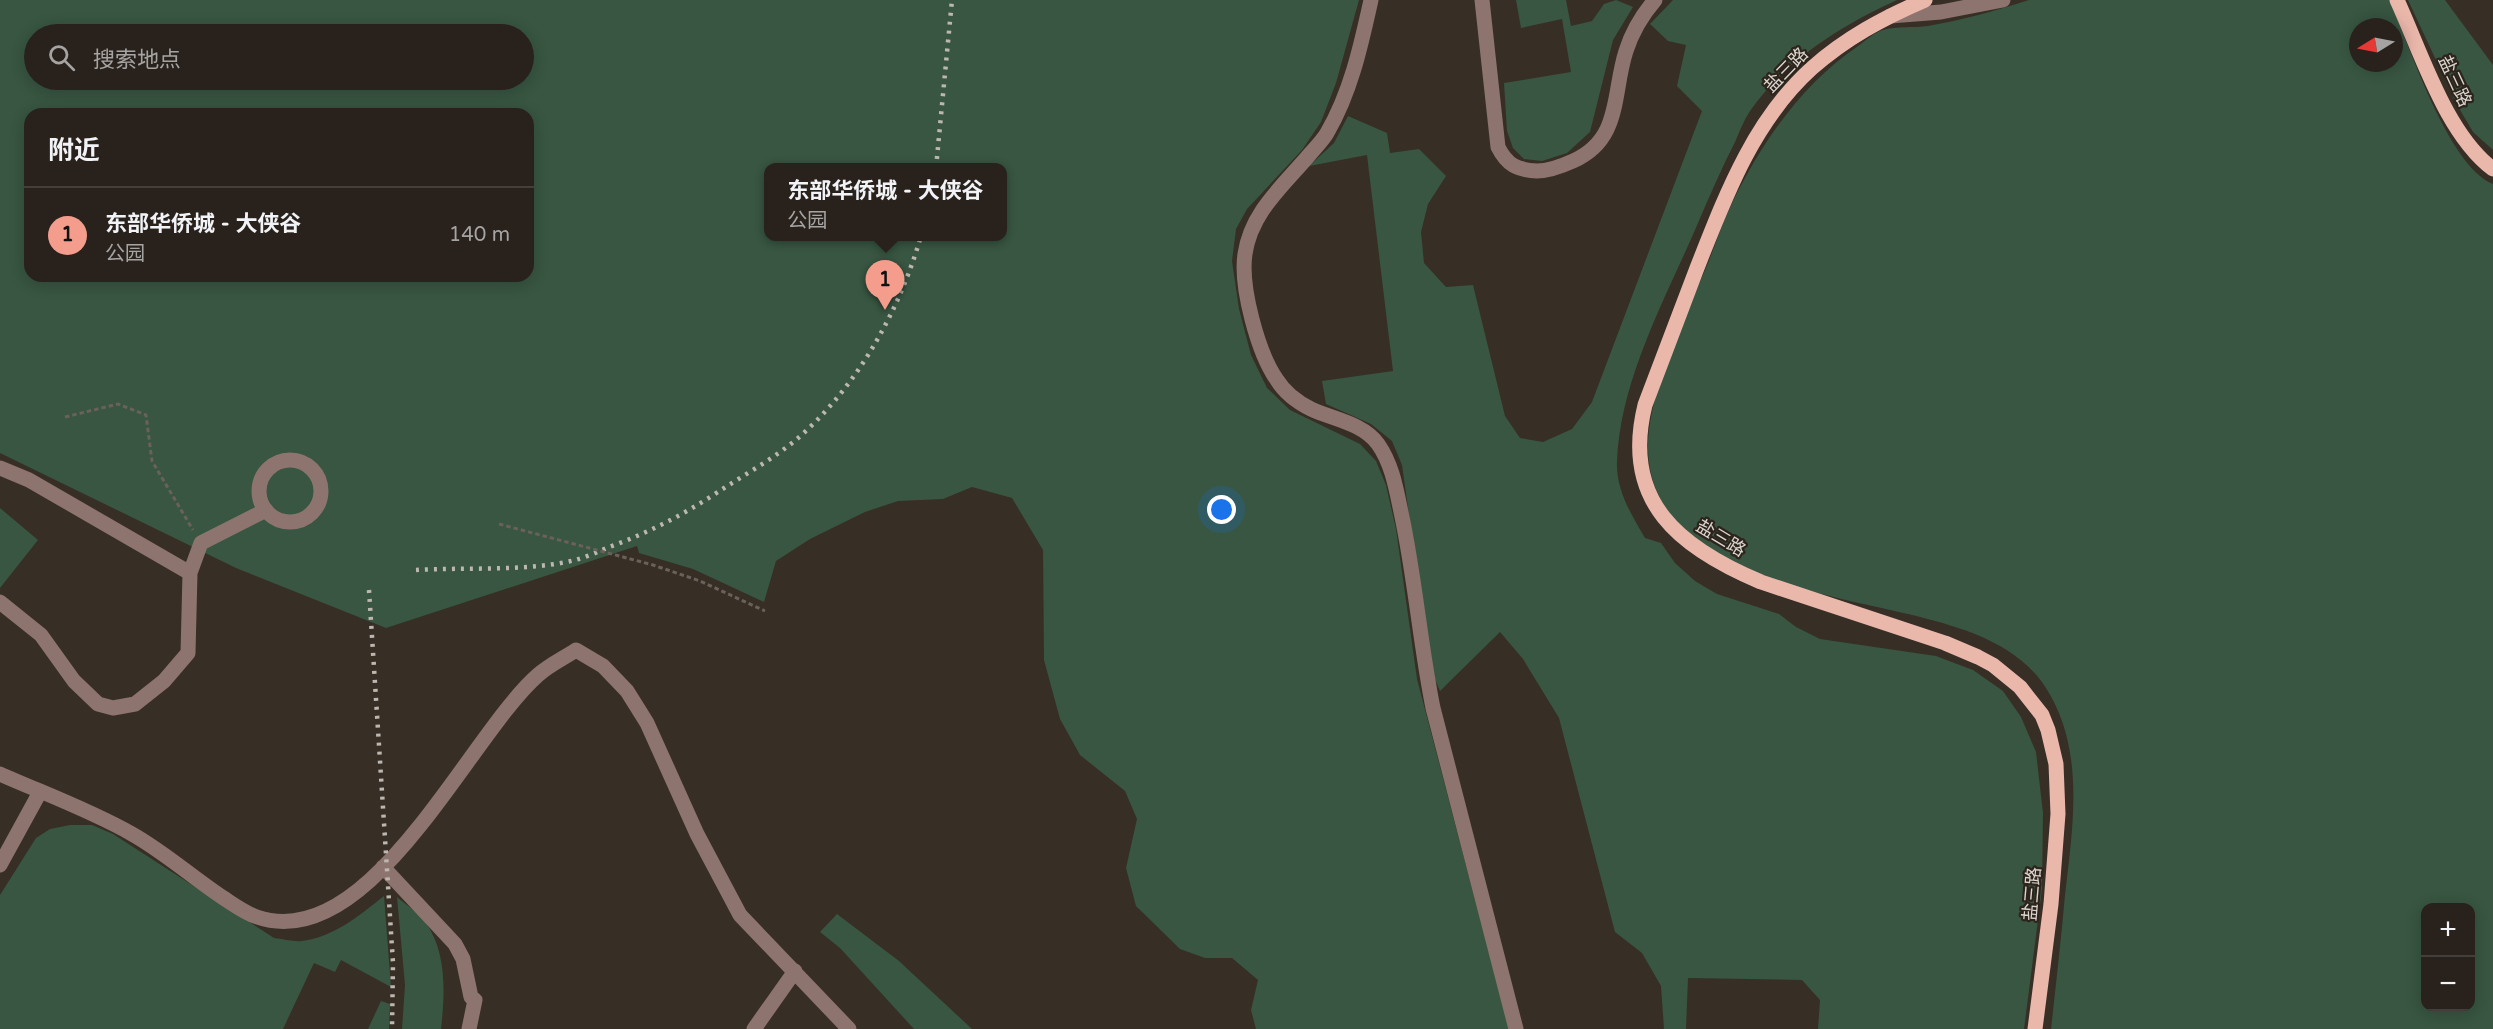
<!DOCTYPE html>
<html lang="zh">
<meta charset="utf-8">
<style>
:root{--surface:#29221c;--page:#352f29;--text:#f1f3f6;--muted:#a5a4a3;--line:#453f3b;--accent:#f49d8c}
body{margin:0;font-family:"Varela Round","Noto Sans SC",sans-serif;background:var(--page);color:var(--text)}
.controls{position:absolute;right:18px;bottom:18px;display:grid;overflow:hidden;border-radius:12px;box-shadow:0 3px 15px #0003}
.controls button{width:54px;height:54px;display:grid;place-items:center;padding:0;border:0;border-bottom:2px solid var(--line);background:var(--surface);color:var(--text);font:30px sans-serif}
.compass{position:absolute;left:2349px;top:18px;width:54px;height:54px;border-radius:50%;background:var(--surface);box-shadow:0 3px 15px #0003;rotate:260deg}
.you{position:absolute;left:1222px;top:510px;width:21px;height:21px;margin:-15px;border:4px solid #fff;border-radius:50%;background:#1a73e8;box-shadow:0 0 0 9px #1a73e833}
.badge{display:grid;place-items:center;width:39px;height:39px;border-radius:50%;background:var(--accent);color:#111;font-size:20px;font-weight:700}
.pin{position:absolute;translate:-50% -50px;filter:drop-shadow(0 2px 3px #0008)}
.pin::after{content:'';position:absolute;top:32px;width:21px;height:18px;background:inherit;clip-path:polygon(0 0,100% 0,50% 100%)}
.popup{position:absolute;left:764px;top:163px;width:243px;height:78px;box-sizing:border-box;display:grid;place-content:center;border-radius:12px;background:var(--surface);filter:drop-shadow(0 2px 4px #0005);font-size:20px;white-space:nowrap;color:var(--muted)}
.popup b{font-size:22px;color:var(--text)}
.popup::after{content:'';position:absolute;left:50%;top:100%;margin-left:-12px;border:12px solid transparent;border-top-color:var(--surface)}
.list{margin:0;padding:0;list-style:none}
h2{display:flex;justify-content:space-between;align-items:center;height:78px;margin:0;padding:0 24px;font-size:26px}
h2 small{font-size:20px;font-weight:400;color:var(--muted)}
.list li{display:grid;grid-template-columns:39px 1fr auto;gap:18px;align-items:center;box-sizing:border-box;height:96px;padding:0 24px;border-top:2px solid var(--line)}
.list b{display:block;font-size:22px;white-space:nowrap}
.list p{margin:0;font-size:20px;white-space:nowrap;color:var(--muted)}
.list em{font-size:20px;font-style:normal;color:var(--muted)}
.icon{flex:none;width:33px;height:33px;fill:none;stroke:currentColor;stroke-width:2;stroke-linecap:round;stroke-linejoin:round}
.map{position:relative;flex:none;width:2493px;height:1029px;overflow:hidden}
.search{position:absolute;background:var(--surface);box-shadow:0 3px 15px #0003;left:24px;top:24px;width:510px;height:66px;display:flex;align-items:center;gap:15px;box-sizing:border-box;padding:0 21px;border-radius:33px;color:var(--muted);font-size:22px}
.panel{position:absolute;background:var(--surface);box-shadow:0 3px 15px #0003;left:24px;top:108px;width:510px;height:174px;border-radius:18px}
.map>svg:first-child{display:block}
.green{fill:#385642;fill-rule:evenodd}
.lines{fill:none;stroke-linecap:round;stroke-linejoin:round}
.path{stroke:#69615a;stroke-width:3;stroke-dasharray:4.5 3;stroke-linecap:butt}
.minor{stroke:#8d746e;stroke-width:15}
.major{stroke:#eab7ab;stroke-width:15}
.rail{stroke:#bdb7b1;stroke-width:4.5;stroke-dasharray:3 6;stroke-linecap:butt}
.path-bridge{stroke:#69615a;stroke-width:3;stroke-dasharray:4.5 3;stroke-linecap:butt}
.labels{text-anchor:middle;stroke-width:4.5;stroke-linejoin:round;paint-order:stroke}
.street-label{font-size:18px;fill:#dbd5d0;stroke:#2d241c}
</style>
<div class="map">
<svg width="2493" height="1029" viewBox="0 0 2493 1029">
<rect width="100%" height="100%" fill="#372e26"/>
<path class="green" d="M0,0H1359L1336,83L1321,122L1302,150L1247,209L1236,229L1232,261L1239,309L1251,355L1267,388L1290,410L1360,444L1376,461L1386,485L1396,529L1417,679L1509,1029H1256L1251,1010L1258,980L1232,958H1205L1180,949L1136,906L1126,868L1137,819L1125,791L1080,755L1060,719L1044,660L1043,550L1012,498L972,487L943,499L898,501L865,512L810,539L776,561L764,602L693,569L639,553L637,546L386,628L236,568L0,453ZM34,34H524V80H34ZM30,114H528V276H30ZM768,168H1002V236H768Z
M1516,0H1566L1571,26L1592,21L1604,4L1616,0L1633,7L1613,40L1590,132L1567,153L1542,161L1524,159L1513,148L1507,131L1504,83L1571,72L1562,19L1521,28Z
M1673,0H1897C1842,25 1786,60 1750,111C1744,120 1740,130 1736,140C1722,167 1710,195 1698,223C1666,298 1620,379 1617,462C1616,490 1631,514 1645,538L1661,543L1675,563L1695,581L1717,594L1779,614L1796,627L1820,639L1936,656L1973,670L2003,691L2021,717L2036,752L2043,813L2042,889L2024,1029H1818L1820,1000L1802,980L1688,978L1686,1029H1664L1661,986L1642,953L1615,932L1559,718L1523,659L1500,632L1440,691L1431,670L1402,465L1392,441L1371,424L1326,404L1322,381L1393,371L1367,155L1309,166L1334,143L1348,116L1387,133L1390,153L1419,149L1446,176L1428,204L1421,232L1424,263L1446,287L1473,285L1505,416L1520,438L1543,442L1572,429L1592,402L1702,111L1677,86L1686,45L1668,41L1650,24Z
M2029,0H2390C2409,45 2448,166 2493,184V1029H2051C2056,984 2061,940 2065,895C2073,825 2086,748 2044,685C2014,641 1957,626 1908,614C1806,590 1622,563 1651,417C1661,364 1687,313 1708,263C1716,243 1723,221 1733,201C1762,142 1803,83 1858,46C1865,41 1875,32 1883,30C1896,26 1914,28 1928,26C1962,20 1995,11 2029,0ZM2358,27H2394V63H2358ZM2426,908H2470V1006H2426Z
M2408,0H2445L2493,65V150L2473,132L2456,103Z
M0,508L38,540L0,588Z
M70,825H92L113,834L274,938C283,939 294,942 302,941C334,937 360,915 384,896L391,987L341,960L335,972L314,963L283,1029H0V895L36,838L50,829Z
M397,897C406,905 419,913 426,923C447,953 445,994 441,1029H402L405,985Z
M837,914L899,961L972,1029H914L840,948L820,932Z
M381,1001L390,1004L389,1029H368Z"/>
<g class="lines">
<path class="path" d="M65,417L118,404L146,415L152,461L193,530"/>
<path class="minor" d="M1371,0C1361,45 1351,92 1327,133C1323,140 1316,147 1310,154C1283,186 1251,212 1245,254C1240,287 1258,353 1277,380C1285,393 1297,402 1311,409C1332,419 1363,423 1378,444C1392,464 1396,488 1401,512C1415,577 1420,643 1433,708L1516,1029
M1482,0L1498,147C1507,165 1517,170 1537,171C1549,171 1562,166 1573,161C1622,139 1612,94 1626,51C1632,32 1642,15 1655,0
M1890,16L1941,12L2003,0
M259 491a31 31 0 1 1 62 0a31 31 0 1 1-62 0Z
M0,468L29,480L190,573
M0,602L41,635L74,681L98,704L113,708L135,704L164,681L188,653L190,573L201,543L266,510
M0,774C43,793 92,811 132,834C164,852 192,877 222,897C233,904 245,913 257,917C370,956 469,735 538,675C549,665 564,658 576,650L603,666L627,691L647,723L697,834L740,915L849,1029
M0,865L40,792
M383,867L455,944L463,959L471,997L475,1000L469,1029
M754,1029L795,971"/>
<path class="major" d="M1925,0C1883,18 1846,38 1812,68C1753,121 1725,197 1697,268C1680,314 1662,359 1645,405C1621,502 1680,548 1761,582L1945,643L1978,657L1993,665L2020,687L2042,715L2048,730L2056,764L2058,814L2051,904L2035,1029
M2397,0C2421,52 2446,134 2493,169"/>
<path class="rail" d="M936,168L952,0
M416,570C466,567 527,572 575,560C586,557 598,552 609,547C648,533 683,515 718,492C744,475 773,459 797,439C857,387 899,312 921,236
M369,590L393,963L392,1029"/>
<path class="path-bridge" d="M499,524L653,565L700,581L765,611"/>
</g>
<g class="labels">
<g class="street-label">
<text transform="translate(1786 70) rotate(-46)" y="6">盐三路</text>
<text transform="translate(2455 81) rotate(65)" y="6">盐三路</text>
<text transform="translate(1721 538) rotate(31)" y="6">盐三路</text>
<text transform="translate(2032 894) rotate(-85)" y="6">盐三路</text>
</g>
</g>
</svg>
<div class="controls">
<button>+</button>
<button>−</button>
</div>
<svg class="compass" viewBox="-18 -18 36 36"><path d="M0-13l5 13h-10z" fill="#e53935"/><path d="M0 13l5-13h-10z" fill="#a5a4a3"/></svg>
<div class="you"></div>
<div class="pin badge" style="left:885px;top:310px">1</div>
<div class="popup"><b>东部华侨城 - 大侠谷</b>公园</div>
<div class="search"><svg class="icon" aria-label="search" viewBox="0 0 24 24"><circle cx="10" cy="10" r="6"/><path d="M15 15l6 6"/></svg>搜索地点</div>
<section class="panel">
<h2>附近<small></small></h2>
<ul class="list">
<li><span class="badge">1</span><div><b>东部华侨城 - 大侠谷</b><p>公园</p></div><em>140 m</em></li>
</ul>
</section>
</div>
